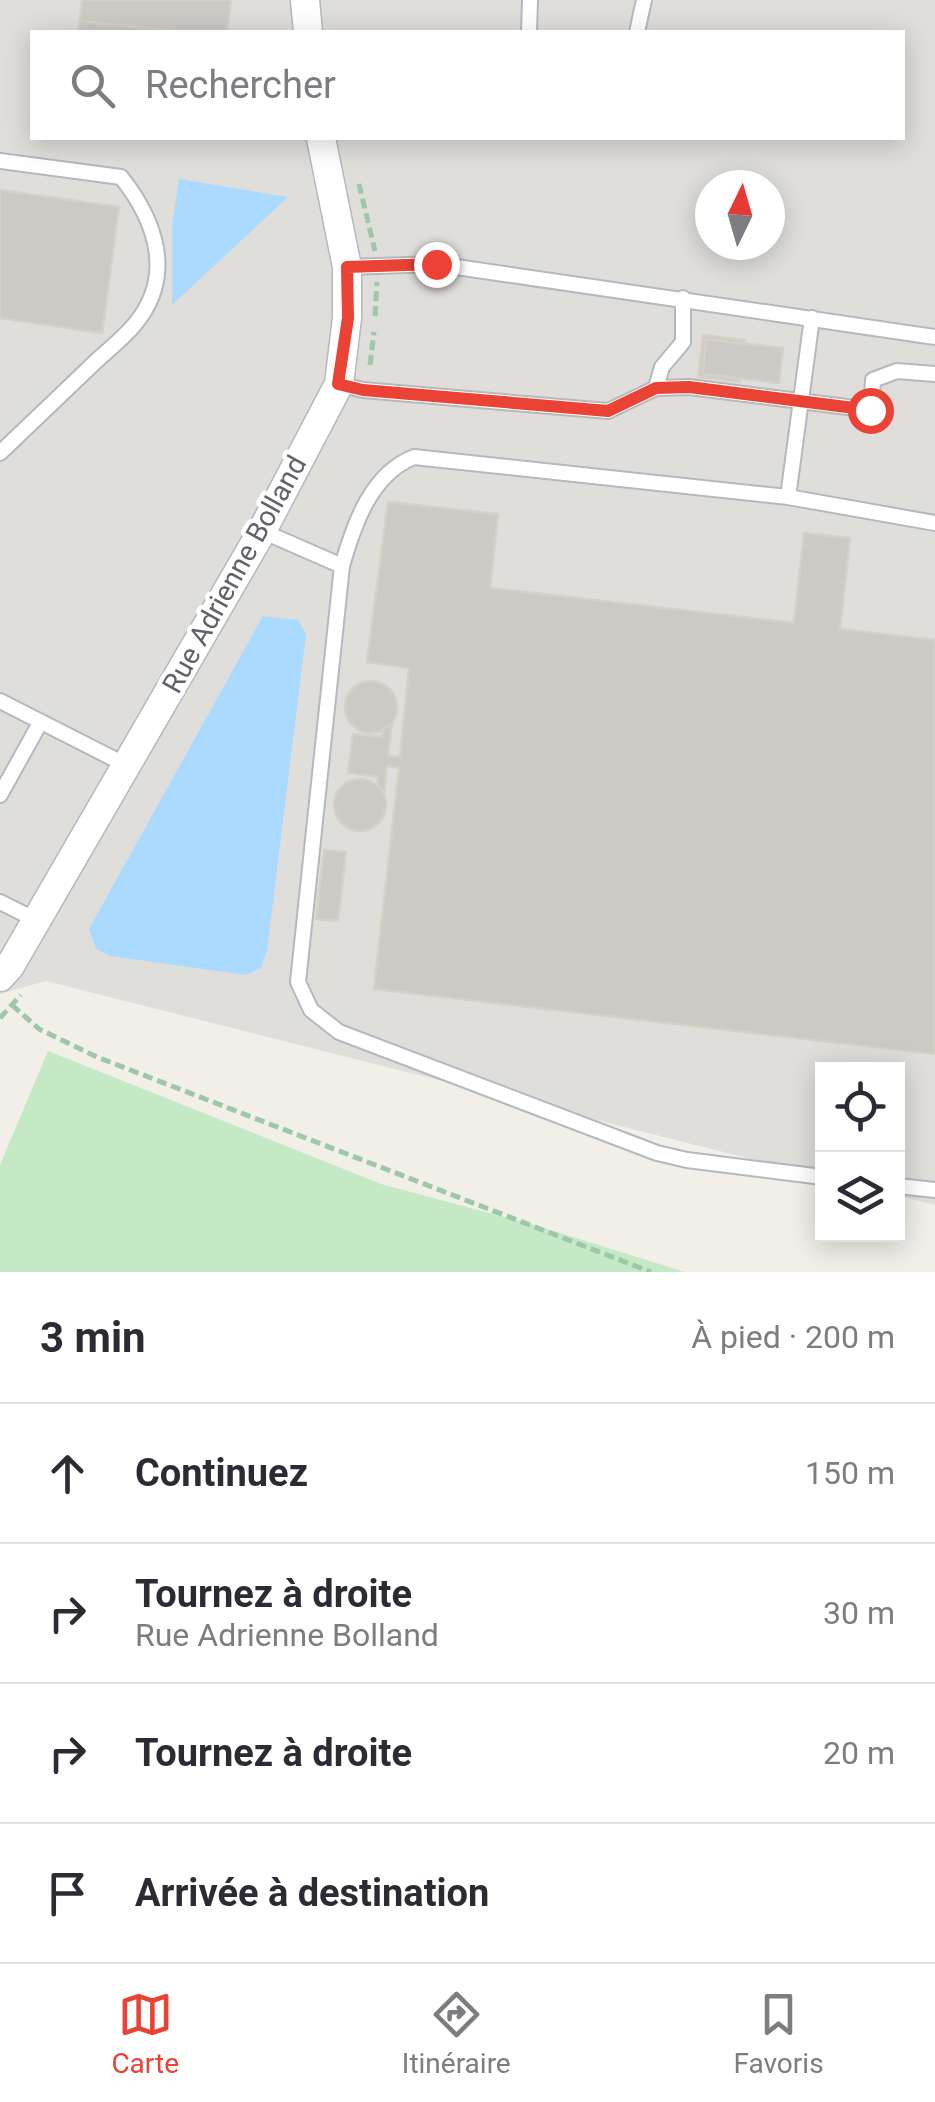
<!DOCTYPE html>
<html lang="fr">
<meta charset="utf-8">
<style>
:root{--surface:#fff;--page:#f7f7f7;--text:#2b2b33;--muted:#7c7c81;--line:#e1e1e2;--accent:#ea4335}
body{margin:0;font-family:Roboto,sans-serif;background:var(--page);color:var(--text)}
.controls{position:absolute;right:30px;bottom:30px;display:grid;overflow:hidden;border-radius:0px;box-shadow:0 5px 25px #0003}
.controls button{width:90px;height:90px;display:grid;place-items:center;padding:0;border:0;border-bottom:2px solid var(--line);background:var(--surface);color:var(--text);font:50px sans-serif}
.compass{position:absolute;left:695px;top:170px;width:90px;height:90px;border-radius:50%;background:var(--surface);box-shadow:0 5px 25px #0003;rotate:5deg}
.stop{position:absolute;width:30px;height:30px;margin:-22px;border:8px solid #ea4335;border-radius:50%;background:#fff}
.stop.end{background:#ea4335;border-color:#fff;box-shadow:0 2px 10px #0008}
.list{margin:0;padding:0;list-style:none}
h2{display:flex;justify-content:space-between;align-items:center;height:130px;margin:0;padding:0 40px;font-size:42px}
h2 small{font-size:32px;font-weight:400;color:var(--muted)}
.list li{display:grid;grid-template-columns:65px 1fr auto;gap:30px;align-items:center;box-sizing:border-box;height:140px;padding:0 40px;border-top:2px solid var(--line)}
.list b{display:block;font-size:38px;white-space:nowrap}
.list p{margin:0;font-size:32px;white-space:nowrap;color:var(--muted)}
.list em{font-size:32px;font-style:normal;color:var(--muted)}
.icon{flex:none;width:55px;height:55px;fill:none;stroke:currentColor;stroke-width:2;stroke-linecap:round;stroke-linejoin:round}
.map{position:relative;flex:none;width:935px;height:1272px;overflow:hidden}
.search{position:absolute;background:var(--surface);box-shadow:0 5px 25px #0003;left:30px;right:30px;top:30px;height:110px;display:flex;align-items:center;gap:25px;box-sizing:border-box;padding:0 35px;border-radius:0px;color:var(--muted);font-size:38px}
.sheet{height:690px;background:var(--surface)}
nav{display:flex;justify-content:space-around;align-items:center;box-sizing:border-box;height:140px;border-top:2px solid var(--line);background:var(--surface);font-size:28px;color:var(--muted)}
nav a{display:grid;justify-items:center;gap:5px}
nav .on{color:var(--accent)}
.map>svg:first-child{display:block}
.industrial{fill:#e0deda;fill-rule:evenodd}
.green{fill:#c5e8c5}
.water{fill:#aadaff}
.building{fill:#cccac5;stroke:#d6d1c6;stroke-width:2.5}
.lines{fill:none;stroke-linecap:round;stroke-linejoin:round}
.lane-casing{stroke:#b5b8bc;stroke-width:18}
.street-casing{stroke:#b5b8bc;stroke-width:31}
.path{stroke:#9cc7a9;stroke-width:5;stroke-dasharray:10 5;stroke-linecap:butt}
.lane{stroke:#fff;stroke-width:14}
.street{stroke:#fff;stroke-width:28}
.route{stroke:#ea4335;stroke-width:12}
.labels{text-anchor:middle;stroke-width:9;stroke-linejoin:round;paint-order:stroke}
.street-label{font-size:28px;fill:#5f6368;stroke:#fff}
</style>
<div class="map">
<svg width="935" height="1272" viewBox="0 0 935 1272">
<rect width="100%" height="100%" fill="#f1efe8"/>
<path class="industrial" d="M0,0H935V1205L898,1196V1070H822V1177L46,981L0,994ZM32,32H902V138H32ZM710,185H770V245H710Z"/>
<path class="green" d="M48,1051L381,1184L531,1224L685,1272H0V1165Z"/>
<path class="water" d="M179,179L288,197L172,305V226Z
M263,616L298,620L306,634L267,951L261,968L246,975L110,956L96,949L89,929Z"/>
<path class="building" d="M82,0H231L227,32H185L80,21Z
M80,21L185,32H78Z
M0,190L119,207L102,333L0,318Z
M703,335L745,340V344L706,339L703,374L741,379L740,382L698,377Z
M706,339L783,348L779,383L703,374Z
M388,502L498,514L490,588L794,623L804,533L850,538L840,629L935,640V1054L374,989L399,768L387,766L384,793L377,784L378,777L348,773L353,734L382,737L383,730L392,723L388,756L400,757L409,668L367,662Z
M345 707a26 26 0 1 1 52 0a26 26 0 1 1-52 0Z
M334 805a26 26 0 1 1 52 0a26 26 0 1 1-52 0Z
M324,850L346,852L338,921L316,919Z"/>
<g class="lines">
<g class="lane-casing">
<path id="lane" d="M529,32L530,0
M637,32L644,0
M0,161L121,177C156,221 175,276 135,324C122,340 104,353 90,367C60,396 30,424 0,453
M347,267L436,264L935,337
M339,384L363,390L608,411L656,388L689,387L871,410L873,380L897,371L935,374
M656,388L662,367L683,342V298
M788,497L812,318
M262,531L342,566C354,524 371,474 414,457L788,497L935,523
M342,566L298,982L311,1010L339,1032L657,1153L687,1160L822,1177
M0,701L126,765
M0,795L40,723
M0,902L36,920
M898,1186L935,1190"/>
</g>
<g class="street-casing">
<path id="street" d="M305,0L308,32
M0,977L10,966L262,531L339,384L347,318V267L321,138"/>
</g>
<path class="path" d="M359,184L375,251
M375,316L377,282
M370,365L374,332
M12,1005L39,1029L97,1057L651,1272
M0,1018L21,995"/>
<use href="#lane" class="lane"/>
<use href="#street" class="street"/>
</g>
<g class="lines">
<path class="route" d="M436,264L347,267L348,318L338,384L363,390L608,411L656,388L689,387L870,410"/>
</g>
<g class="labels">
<g class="street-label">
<text transform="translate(234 574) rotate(-61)" y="10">Rue Adrienne Bolland</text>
</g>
</g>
</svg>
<div class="controls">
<button><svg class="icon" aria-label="locate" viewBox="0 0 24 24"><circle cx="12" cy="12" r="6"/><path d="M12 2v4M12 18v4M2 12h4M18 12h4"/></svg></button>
<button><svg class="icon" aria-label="layers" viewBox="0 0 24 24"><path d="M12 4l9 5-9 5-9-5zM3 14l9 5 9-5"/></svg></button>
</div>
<svg class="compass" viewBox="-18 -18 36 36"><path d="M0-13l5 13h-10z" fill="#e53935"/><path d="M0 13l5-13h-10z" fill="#7c7c81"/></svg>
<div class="stop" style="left:870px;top:410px"></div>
<div class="stop end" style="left:436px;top:264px"></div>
<div class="search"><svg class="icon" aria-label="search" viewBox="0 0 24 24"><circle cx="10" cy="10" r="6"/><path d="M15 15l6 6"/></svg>Rechercher</div>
</div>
<section class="sheet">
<h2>3 min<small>À pied · 200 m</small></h2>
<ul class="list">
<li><svg class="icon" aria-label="ahead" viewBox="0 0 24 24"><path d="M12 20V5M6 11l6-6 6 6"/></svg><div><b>Continuez</b></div><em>150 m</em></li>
<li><svg class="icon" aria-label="right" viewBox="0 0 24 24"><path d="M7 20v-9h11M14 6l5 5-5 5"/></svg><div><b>Tournez à droite</b><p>Rue Adrienne Bolland</p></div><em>30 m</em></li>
<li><svg class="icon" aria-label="right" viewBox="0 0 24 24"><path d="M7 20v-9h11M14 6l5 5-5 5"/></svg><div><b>Tournez à droite</b></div><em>20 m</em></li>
<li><svg class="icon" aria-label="arrive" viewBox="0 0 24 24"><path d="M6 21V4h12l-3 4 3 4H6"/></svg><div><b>Arrivée à destination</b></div></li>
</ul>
</section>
<nav>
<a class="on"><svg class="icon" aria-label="map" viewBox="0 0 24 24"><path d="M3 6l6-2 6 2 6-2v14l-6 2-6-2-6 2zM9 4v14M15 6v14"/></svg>Carte</a>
<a><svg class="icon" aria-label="directions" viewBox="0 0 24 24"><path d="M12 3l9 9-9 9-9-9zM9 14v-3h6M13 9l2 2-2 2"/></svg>Itinéraire</a>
<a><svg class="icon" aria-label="saved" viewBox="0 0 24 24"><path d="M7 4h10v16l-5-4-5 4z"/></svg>Favoris</a>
</nav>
